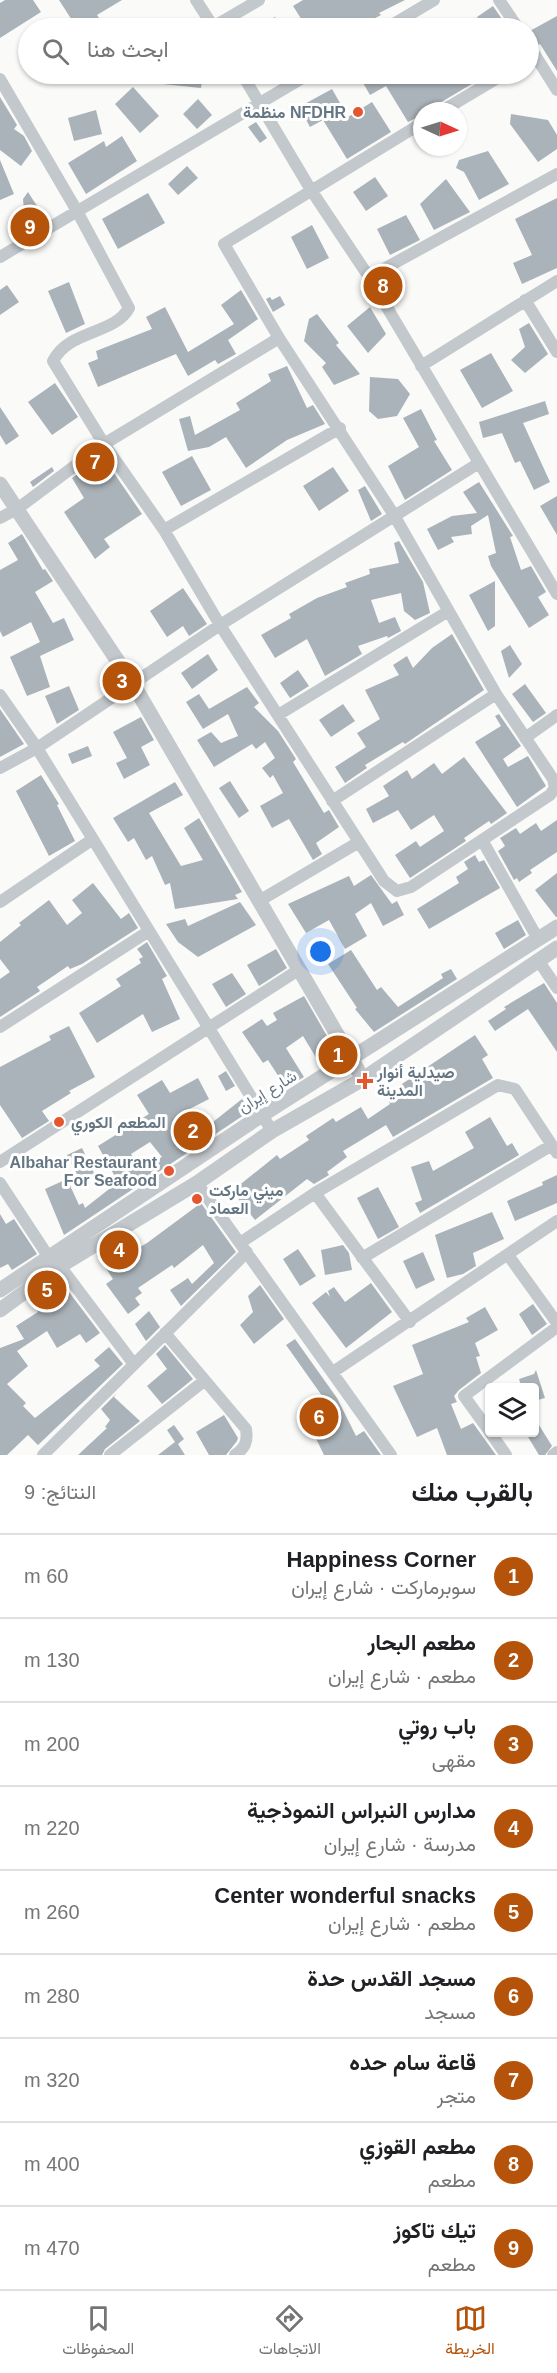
<!DOCTYPE html>
<html lang="ar">
<meta charset="utf-8">
<style>
:root{--surface:#fff;--page:#f6f6f6;--text:#202124;--muted:#757577;--line:#e0e0e0;--accent:#b45309}
body{margin:0;font-family:Helvetica,Vazirmatn,sans-serif;background:var(--page);color:var(--text);direction:rtl}
.controls{position:absolute;right:18px;bottom:18px;display:grid;overflow:hidden;border-radius:6px;box-shadow:0 2px 4px #0004}
.controls button{width:54px;height:54px;display:grid;place-items:center;padding:0;border:0;border-bottom:2px solid var(--line);background:var(--surface);color:var(--text);font:30px sans-serif}
.compass{position:absolute;left:413px;top:102px;width:54px;height:54px;border-radius:50%;background:var(--surface);box-shadow:0 2px 4px #0004;rotate:94deg}
.you{position:absolute;left:321px;top:952px;width:21px;height:21px;margin:-15px;border:4px solid #fff;border-radius:50%;background:#1a73e8;box-shadow:0 0 0 9px #1a73e833}
.badge{display:grid;place-items:center;width:39px;height:39px;border-radius:50%;background:var(--accent);color:#fff;font-size:20px;font-weight:700}
.pin{position:absolute;translate:-50% -50%;border:3px solid #fff;box-shadow:0 2px 6px #0006}
.list{margin:0;padding:0;list-style:none}
h2{display:flex;justify-content:space-between;align-items:center;height:78px;margin:0;padding:0 24px;font-size:26px}
h2 small{font-size:20px;font-weight:400;color:var(--muted)}
.list li{display:grid;grid-template-columns:39px 1fr auto;gap:18px;align-items:center;box-sizing:border-box;height:84px;padding:0 24px;border-top:2px solid var(--line)}
.list b{display:block;font-size:22px;white-space:nowrap}
.list p{margin:0;font-size:20px;white-space:nowrap;color:var(--muted)}
.list em{font-size:20px;font-style:normal;color:var(--muted)}
.icon{flex:none;width:33px;height:33px;fill:none;stroke:currentColor;stroke-width:2;stroke-linecap:round;stroke-linejoin:round}
.map{position:relative;flex:none;width:557px;height:1455px;overflow:hidden;direction:ltr}
.search{position:absolute;background:var(--surface);box-shadow:0 2px 4px #0004;left:18px;right:18px;top:18px;height:66px;display:flex;align-items:center;gap:15px;box-sizing:border-box;padding:0 21px;border-radius:33px;color:var(--muted);font-size:22px}
.sheet{height:834px;background:var(--surface)}
nav{display:flex;justify-content:space-around;align-items:center;box-sizing:border-box;height:84px;border-top:2px solid var(--line);background:var(--surface);font-size:16px;color:var(--muted)}
nav a{display:grid;justify-items:center;gap:3px}
nav .on{color:var(--accent)}
.map>svg:first-child{display:block}
.building{fill:#aab3b9;fill-rule:evenodd}
.lines{fill:none;stroke-linecap:round;stroke-linejoin:round}
.minor{stroke:#c3c8cc;stroke-width:12}
.tertiary{stroke:#c3c8cc;stroke-width:15}
.poi-dot{fill:#e4572e;stroke:#fff;stroke-width:2}
.labels{text-anchor:middle;stroke-width:6;stroke-linejoin:round;paint-order:stroke}
.poi-label{font-size:16px;font-weight:bold;fill:#657683;stroke:#fff;text-anchor:start}
.street-label{font-size:16px;fill:#657683;stroke:#fff}
</style>
<div class="map">
<svg width="557" height="1455" viewBox="0 0 557 1455">
<rect width="100%" height="100%" fill="#fafaf8"/>
<path class="building" d="M5,0H33L41,12L0,38V3Z
M59,0H122L97,15L104,26L99,28H77Z
M303,0H405L379,13L381,15L356,28H347L341,19L326,28H307L293,6Z
M493,6L508,28H484L477,17Z
M557,16V71L540,44L538,45L528,36V32Z
M275,17L282,28H257Z
M154,74H203L201,88L153,83Z
M358,74H479L482,78L438,104L431,111H422V115L408,122L386,86L370,95Z
M133,87L159,116L140,133L115,104Z
M332,89L348,117L372,102L391,132L347,159L323,120L310,127L299,107Z
M0,97L17,125L14,129L24,136L32,151L21,166L0,150Z
M198,99L212,115L197,129L183,114Z
M96,110L102,134L74,141L68,118Z
M511,114L548,120L557,135V149L538,162L510,124Z
M256,122L267,138L260,143L248,127Z
M122,136L137,161L86,194L68,163L104,141L106,147Z
M488,151L509,184L479,200L464,172L456,168L459,160Z
M0,160L14,194L0,200Z
M187,166L198,178L178,195L168,184Z
M375,177L388,196L366,211L353,192Z
M446,179L470,212L434,230L420,204Z
M28,192L46,220L26,232L23,199Z
M148,193L165,223L118,249L102,219Z
M557,198V268L522,284L513,263L532,255L515,219Z
M406,215L420,240L390,255L377,229Z
M312,225L329,258L307,269L291,237Z
M69,282L85,324L66,333L48,291Z
M7,285L19,302L0,315V290Z
M241,290L258,319L228,340L236,354L218,364L215,360L188,376L176,354L98,387L88,363L98,359L96,351L152,329L146,317L165,307L188,352L234,324L221,305Z
M280,296L285,305L273,312L266,299L270,297L272,300Z
M370,307L386,334L368,353L347,326Z
M317,314L339,343L336,345L360,374L334,385L322,367L326,363L304,341L309,319Z
M529,323L548,354L525,373L511,360L525,347L519,329Z
M491,353L513,391L482,408L460,370Z
M287,366L307,408L313,405L325,424L287,440L246,468L226,437L209,447L188,451L179,419L190,416L195,435L240,410L236,403L271,381L268,374Z
M370,377L398,379L410,394L397,416L378,419L369,411Z
M55,383L78,417L52,435L28,402Z
M545,401L549,414L523,423L550,482L534,490L520,461L515,463L502,433L483,438L479,422Z
M0,407L19,436L6,445L0,435Z
M421,409L437,440L434,441L452,470L405,500L388,466L419,447L403,418Z
M192,456L211,490L181,506L162,472Z
M103,457L142,514L104,539L110,547L95,559L64,512L84,498L72,478Z
M52,467L54,471L33,487L30,482Z
M333,467L349,491L319,511L303,486Z
M479,482L513,536L510,537L521,570L531,566L546,592L538,597L549,615L529,628L491,566L488,556L496,553L488,515L471,526L472,534L451,537L454,542L438,550L427,529L452,516L477,513L463,492Z
M365,486L382,514L371,521L358,490Z
M557,496V535L540,506Z
M22,534L43,570L45,569L53,581L35,592L53,623L64,618L74,640L40,656L50,687L27,696L10,657L40,642L31,622L3,637L0,631V570L18,560L8,543Z
M399,541L423,582L430,613L415,620L404,611L401,593L371,600L379,623L395,617L401,631L388,638L387,636L358,646L362,654L325,676L307,639L275,658L261,635L291,618L289,614L317,598L347,587L345,583L370,574L369,569L399,563L394,543Z
M495,581V626L488,631L469,595Z
M183,588L207,624L189,636L183,626L167,637L150,611Z
M452,634L484,690L405,744L403,742L365,765L367,768L345,783L335,767L366,747L357,733L380,719L365,690L399,675L393,665L407,656L413,668L432,648Z
M510,645L522,664L509,678L501,651Z
M208,654L218,670L192,689L181,673Z
M298,670L309,686L290,698L280,683Z
M525,684L546,713L533,722L512,694Z
M69,686L79,710L57,724L45,696Z
M247,687L259,703L254,707L278,731L296,759L293,762L324,813L329,810L339,827L316,843L322,854L313,860L289,819L272,828L260,806L283,793L273,775L270,778L262,768L275,758L265,742L256,749L252,744L214,767L197,740L211,732L221,743L238,736L228,714L203,729L186,702L199,694L209,709Z
M343,704L355,721L331,737L319,720Z
M0,709L24,744L0,757Z
M499,714L521,746L503,759L508,767L528,756L546,786L517,807L475,742L501,726L495,716Z
M141,717L154,740L141,747L150,765L124,779L116,763L127,758L113,732Z
M88,746L92,756L72,764L68,754Z
M464,757L507,813L491,824L489,821L464,838L466,841L410,878L395,855L416,841L420,847L444,831L434,815L411,830L398,810L373,823L366,809L389,796L383,786L407,770L412,779L434,763L442,774Z
M41,775L59,804L57,805L75,841L49,856L16,791Z
M230,781L249,811L239,818L219,788Z
M175,782L183,795L149,813L181,866L203,860L184,828L199,818L242,892L235,895L238,899L175,909L170,883L165,885L152,856L146,860L134,838L128,842L113,818Z
M557,820V852L530,870L532,873L519,882L517,878L514,880L498,851L505,846L500,838L516,828L520,834L536,823L541,831Z
M475,855L479,862L484,860L500,888L429,929L417,909L459,883L456,877L468,869L464,862Z
M557,873V917H556L535,890Z
M371,875L392,904L397,901L404,915L383,926L371,903L355,914L367,936L345,949L329,920L306,933L288,904L349,876L354,886Z
M93,883L121,919L129,913L138,928L82,964L70,969L68,966L37,987L40,991L0,1017V979L10,972L0,959V942L21,925L19,923L49,900L67,925L82,913L72,900Z
M240,902L256,925L198,957L178,942L166,924L185,919L188,926Z
M518,920L526,935L504,949L495,933Z
M147,942L167,976L162,979L180,1019L152,1032L143,1014L97,1043L79,1013L121,986L116,979L141,963L139,959L143,957L137,949Z
M276,949L287,968L259,986L247,965Z
M351,950L377,990L381,987L398,1007L443,978L441,974L451,969L457,979L374,1032L355,1009L357,1008L328,964Z
M232,973L246,994L226,1007L212,984Z
M544,983L557,1003V1052L528,1009L495,1031L488,1021L506,1009L504,1007Z
M304,996L338,1055L321,1066L303,1036L286,1048L304,1077L286,1088L268,1060L263,1063L242,1032L262,1019L267,1026L277,1020L273,1013Z
M69,1026L95,1077L69,1091L71,1093L42,1111L49,1121L22,1138L0,1105V1067L51,1040L49,1036Z
M475,1035L488,1055L482,1059L493,1078L393,1137L386,1125L343,1151L347,1157L327,1172L329,1175L314,1184L307,1179L255,1220L232,1191L277,1155L280,1159L309,1140L306,1136L333,1118L336,1122L361,1107L368,1119L390,1104L383,1091L390,1087L393,1090Z
M226,1071L235,1086L226,1091L218,1076Z
M198,1078L209,1099L180,1114L194,1137L242,1099L250,1111L64,1235L45,1189L67,1179L79,1205L83,1203L85,1208L118,1182L98,1146L149,1114L137,1095L162,1080L170,1093ZM150,1142L162,1157L140,1169L131,1154Z
M490,1117L507,1146L512,1143L519,1155L420,1213L415,1203L422,1200L411,1167L429,1161L433,1171L474,1148L465,1132Z
M82,1148L94,1173L80,1180L67,1155Z
M557,1175V1203L515,1221L507,1201L543,1185L542,1182Z
M378,1187L399,1227L378,1239L357,1198Z
M201,1203L236,1252L181,1306L170,1290L188,1278L192,1284L214,1263L203,1245L174,1268L172,1265L138,1288L142,1293L135,1298L140,1305L128,1314L106,1284L113,1279L105,1267L147,1243Z
M492,1212L504,1239L473,1253L476,1266L463,1274L447,1278L435,1235Z
M0,1214L6,1224L14,1219L37,1254L12,1270L8,1264L0,1268Z
M343,1245L349,1253L352,1270L325,1275L321,1250Z
M298,1249L316,1276L300,1286L283,1259Z
M423,1252L435,1280L416,1289L403,1261Z
M371,1283L392,1312L346,1348L312,1303L326,1292L330,1297L328,1291L334,1287L345,1302Z
M260,1285L284,1319L254,1344L240,1325L253,1312L248,1296Z
M66,1288L100,1333L86,1343L80,1334L57,1348L47,1331L17,1351L28,1366L7,1384L26,1403L23,1406L35,1418L100,1366L94,1360L109,1347L123,1364L38,1445L28,1435L7,1455H0V1348L24,1339L16,1326L38,1312L35,1307Z
M533,1304L547,1324L532,1335L519,1314Z
M485,1307L498,1330L475,1343L480,1356L476,1357L481,1373L459,1390L454,1396L457,1402L451,1404L461,1429L473,1423L496,1455H447L437,1428L417,1437L393,1386L423,1374L412,1345L469,1322L466,1318Z
M149,1311L160,1327L146,1341L135,1324Z
M295,1339L337,1398L356,1436L364,1431L381,1455H324L303,1412L325,1400L286,1345Z
M165,1345L193,1379L162,1404L147,1386L167,1369L156,1354Z
M536,1370L545,1398L534,1401V1388H522L519,1379L534,1374Z
M116,1394L114,1397L140,1421L105,1449L102,1455H78L107,1428L105,1427L110,1420L101,1409Z
M224,1415L238,1438L237,1441L226,1455H209L196,1432Z
M534,1417L552,1446L545,1455H539L525,1432H534Z
M174,1425L184,1439L178,1444L185,1455H158L175,1442L167,1430Z"/>
<g class="lines">
<path class="minor" d="M196,0L214,28
M499,0L518,28
M213,27L259,0
M387,28L434,0
M528,44L557,90
M242,74L311,190L369,277L557,594
M0,79L77,211L129,308C114,335 70,329 53,361L104,444L164,530L220,625L359,842L384,881L397,891L411,887L550,795L555,788L553,779L496,694L394,515L279,338L224,244L422,123
M442,111L504,74
M0,257L309,74
M369,277L557,174
M525,300L557,352
M421,366L557,281
M0,518L17,509L104,444L279,338
M164,530L340,428
M0,695L37,748L272,1131
M278,715L447,612
M525,738L557,715
M0,768L37,748L220,625L479,463
M332,801L496,694
M482,840L538,939
M259,901L359,842
M0,902L93,839
M538,960L557,988
M0,1027L149,931
M0,1162L300,969
M0,1183L48,1256
M197,1183L391,1455
M315,1193L410,1322
M240,1243L315,1193L498,1085L515,1089L557,1153
M508,1255L557,1323
M362,1258L552,1145
M60,1266L133,1363
M165,1333L246,1429C248,1442 245,1448 235,1455
M333,1372L557,1221
M490,1432L464,1396L557,1327
M490,1432L506,1455
M43,1455L247,1252
M110,1455L204,1381
M553,1455L557,1452"/>
<path class="tertiary" d="M0,484L133,684L363,1079
M0,1290L262,1115L557,927
M0,1310L60,1266L197,1183L272,1131L363,1079L557,948"/>
</g>
<g class="poi-dot">
<circle cx="358" cy="112" r="6"/>
<path d="M362 1072h6v6h6v6h-6v6h-6v-6h-6v-6h6z"/>
<circle cx="59" cy="1122" r="6"/>
<circle cx="169" cy="1171" r="6"/>
<circle cx="197" cy="1199" r="6"/>
</g>
<g class="labels">
<g class="poi-label">
<text x="346" y="118" text-anchor="end">منظمة NFDHR</text>
<text x="377" y="1078">صيدلية أنوار<tspan x="377" dy="18">المدينة</tspan></text>
<text x="71" y="1128">المطعم الكوري</text>
<text x="157" y="1168" text-anchor="end">Albahar Restaurant<tspan x="157" dy="18">For Seafood</tspan></text>
<text x="209" y="1196">ميني ماركت<tspan x="209" dy="18">العماد</tspan></text>
</g>
<g class="street-label">
<text transform="translate(267 1091) rotate(-32)" y="6">شارع إيران</text>
</g>
</g>
</svg>
<div class="controls">
<button><svg class="icon" aria-label="layers" viewBox="0 0 24 24"><path d="M12 4l9 5-9 5-9-5zM3 14l9 5 9-5"/></svg></button>
</div>
<svg class="compass" viewBox="-18 -18 36 36"><path d="M0-13l5 13h-10z" fill="#e53935"/><path d="M0 13l5-13h-10z" fill="#757577"/></svg>
<div class="you"></div>
<div class="pin badge" style="left:338px;top:1055px">1</div>
<div class="pin badge" style="left:193px;top:1131px">2</div>
<div class="pin badge" style="left:122px;top:681px">3</div>
<div class="pin badge" style="left:119px;top:1250px">4</div>
<div class="pin badge" style="left:47px;top:1290px">5</div>
<div class="pin badge" style="left:319px;top:1417px">6</div>
<div class="pin badge" style="left:95px;top:462px">7</div>
<div class="pin badge" style="left:383px;top:286px">8</div>
<div class="pin badge" style="left:30px;top:227px">9</div>
<div class="search"><svg class="icon" aria-label="search" viewBox="0 0 24 24"><circle cx="10" cy="10" r="6"/><path d="M15 15l6 6"/></svg>ابحث هنا</div>
</div>
<section class="sheet">
<h2>بالقرب منك<small>النتائج: 9</small></h2>
<ul class="list">
<li><span class="badge">1</span><div><b>Happiness Corner</b><p>سوبرماركت · شارع إيران</p></div><em>60 m</em></li>
<li><span class="badge">2</span><div><b>مطعم البحار</b><p>مطعم · شارع إيران</p></div><em>130 m</em></li>
<li><span class="badge">3</span><div><b>باب روتي</b><p>مقهى</p></div><em>200 m</em></li>
<li><span class="badge">4</span><div><b>مدارس النبراس النموذجية</b><p>مدرسة · شارع إيران</p></div><em>220 m</em></li>
<li><span class="badge">5</span><div><b>Center wonderful snacks</b><p>مطعم · شارع إيران</p></div><em>260 m</em></li>
<li><span class="badge">6</span><div><b>مسجد القدس حدة</b><p>مسجد</p></div><em>280 m</em></li>
<li><span class="badge">7</span><div><b>قاعة سام حده</b><p>متجر</p></div><em>320 m</em></li>
<li><span class="badge">8</span><div><b>مطعم القوزي</b><p>مطعم</p></div><em>400 m</em></li>
<li><span class="badge">9</span><div><b>تيك تاكوز</b><p>مطعم</p></div><em>470 m</em></li>
</ul>
</section>
<nav>
<a class="on"><svg class="icon" aria-label="map" viewBox="0 0 24 24"><path d="M3 6l6-2 6 2 6-2v14l-6 2-6-2-6 2zM9 4v14M15 6v14"/></svg>الخريطة</a>
<a><svg class="icon" aria-label="directions" viewBox="0 0 24 24"><path d="M12 3l9 9-9 9-9-9zM9 14v-3h6M13 9l2 2-2 2"/></svg>الاتجاهات</a>
<a><svg class="icon" aria-label="saved" viewBox="0 0 24 24"><path d="M7 4h10v16l-5-4-5 4z"/></svg>المحفوظات</a>
</nav>
